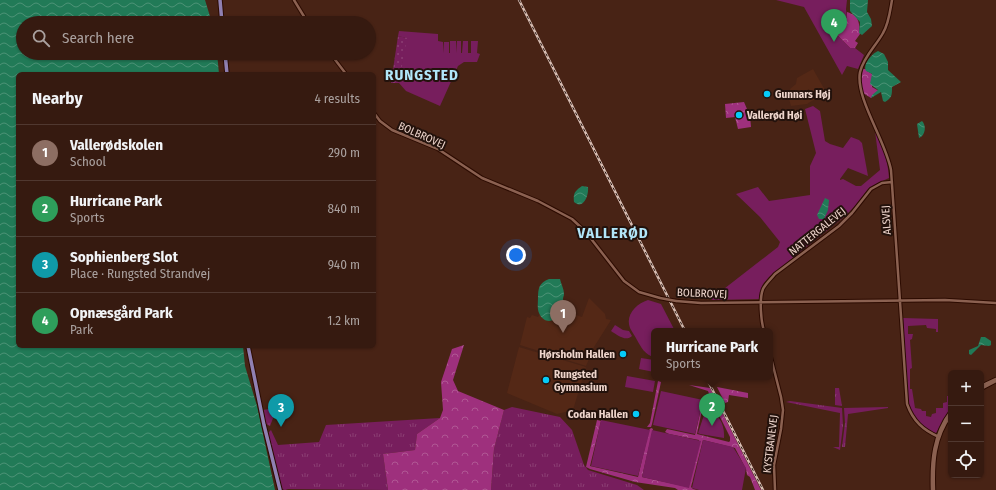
<!DOCTYPE html>
<meta charset="utf-8">
<style>
:root{--surface:#361a10;--page:#3d2319;--text:#f1f3f6;--muted:#aaa19f;--line:#503830;--accent:#05cbf9}
body{margin:0;font-family:"Fira Sans Condensed",sans-serif;background:var(--page);color:var(--text)}
.controls{position:absolute;right:12px;bottom:12px;display:grid;overflow:hidden;border-radius:6px;box-shadow:0 1px 3px #0004}
.controls button{width:36px;height:36px;display:grid;place-items:center;padding:0;border:0;border-bottom:1px solid var(--line);background:var(--surface);color:var(--text);font:20px sans-serif}
.you{position:absolute;left:516px;top:255px;width:14px;height:14px;margin:-10px;border:3px solid #fff;border-radius:50%;background:#1a73e8;box-shadow:0 0 0 6px #1a73e833}
.badge{display:grid;place-items:center;width:26px;height:26px;border-radius:50%;background:var(--accent);color:#fff;font-size:13px;font-weight:700}
.pin{position:absolute;translate:-50% -33px;filter:drop-shadow(0 1px 2px #0008)}
.pin::after{content:'';position:absolute;top:21px;width:14px;height:12px;background:inherit;clip-path:polygon(0 0,100% 0,50% 100%)}
.popup{position:absolute;left:651px;top:328px;width:122px;height:52px;box-sizing:border-box;display:grid;place-content:center;border-radius:6px;background:var(--surface);filter:drop-shadow(0 1px 3px #0005);font-size:13px;white-space:nowrap;color:var(--muted)}
.popup b{font-size:15px;color:var(--text)}
.popup::after{content:'';position:absolute;left:50%;top:100%;margin-left:-8px;border:8px solid transparent;border-top-color:var(--surface)}
.list{margin:0;padding:0;list-style:none}
h2{display:flex;justify-content:space-between;align-items:center;height:52px;margin:0;padding:0 16px;font-size:17px}
h2 small{font-size:13px;font-weight:400;color:var(--muted)}
.list li{display:grid;grid-template-columns:26px 1fr auto;gap:12px;align-items:center;box-sizing:border-box;height:56px;padding:0 16px;border-top:1px solid var(--line)}
.list b{display:block;font-size:15px;white-space:nowrap}
.list p{margin:0;font-size:13px;white-space:nowrap;color:var(--muted)}
.list em{font-size:13px;font-style:normal;color:var(--muted)}
.icon{flex:none;width:22px;height:22px;fill:none;stroke:currentColor;stroke-width:2;stroke-linecap:round;stroke-linejoin:round}
.map{position:relative;flex:none;width:996px;height:490px;overflow:hidden}
.search{position:absolute;background:var(--surface);box-shadow:0 1px 3px #0004;left:16px;top:16px;width:360px;height:44px;display:flex;align-items:center;gap:10px;box-sizing:border-box;padding:0 14px;border-radius:22px;color:var(--muted);font-size:15px}
.panel{position:absolute;background:var(--surface);box-shadow:0 1px 3px #0004;left:16px;top:72px;width:360px;height:276px;border-radius:6px}
.map>svg:first-child{display:block}
.built{fill:#542816}
.grass{fill:url(#grass-tufts)}
.forest{fill:url(#forest-crowns)}
.park{fill:#771e5d}
.garden{fill:url(#garden-dots)}
.water{fill:url(#water-waves)}
.lines{fill:none;stroke-linecap:round;stroke-linejoin:round}
.minor-casing{stroke:#2c0b00;stroke-width:4.5}
.major-casing{stroke:#2c0b00;stroke-width:5.5}
.minor{stroke:#8b6151;stroke-width:2.5}
.major{stroke:#9080b2;stroke-width:3.5}
.rail-casing{stroke:#d9bfb5;stroke-width:2.5}
.rail{stroke:#23120c;stroke-width:1;stroke-dasharray:3;stroke-linecap:butt}
.minor-bridge-casing{stroke:#2c0b00;stroke-width:4.5;stroke-linecap:butt}
.minor-bridge{stroke:#8b6151;stroke-width:2.5}
.poi-dot{fill:#05cbf9;stroke:#23120c;stroke-width:1.5}
.labels{text-anchor:middle;stroke-width:4;stroke-linejoin:round;paint-order:stroke}
.poi-label{font-size:11px;font-weight:bold;fill:#eed5cc;stroke:#23120c;text-anchor:start}
.street-label{font-size:11px;fill:#eed5cc;stroke:#23120c}
.district-label{font-size:15px;font-weight:bold;letter-spacing:1px;fill:#b1e6f9;stroke:#23120c}
</style>
<div class="map">
<svg width="996" height="490" viewBox="0 0 996 490">
<defs>
<pattern id="grass-tufts" width="24" height="20" patternUnits="userSpaceOnUse"><rect width="24" height="20" fill="#771e5d"/><path d="M3 7l-1-3M5 7V3M7 7l1-3M15 17l-1-3M17 17v-4M19 17l1-3" fill="none" stroke="#8b3e73"/></pattern>
<pattern id="forest-crowns" width="20" height="18" patternUnits="userSpaceOnUse"><rect width="20" height="18" fill="#9e307d"/><path d="M2 6a3 3 0 1 1 6 0M12 15a3 3 0 1 1 6 0" fill="none" stroke="#b05794"/></pattern>
<pattern id="garden-dots" width="8" height="8" patternUnits="userSpaceOnUse"><rect width="8" height="8" fill="#771e5d"/><path d="M2 2h.1M6 6h.1" fill="none" stroke="#8b3e73" stroke-width="1.8" stroke-linecap="round"/></pattern>
<pattern id="water-waves" width="16" height="10" patternUnits="userSpaceOnUse"><rect width="16" height="10" fill="#217a57"/><path d="M0 5q4-4 8 0t8 0" fill="none" stroke="#4c9276"/></pattern>
</defs>
<rect width="100%" height="100%" fill="#482315"/>
<path class="built" d="M813,69L826,92L807,104L791,106L788,95L792,94L790,89L796,84L797,78Z
M589,298L605,314L606,319L611,320L594,347L586,366L520,345L527,317L530,318L532,315L538,317L540,314L559,309L582,317Z
M519,347L586,367L573,410L557,414L507,393Z"/>
<path class="grass" d="M835,388H839L842,406L835,405Z
M790,401L842,408L843,426L840,450L833,447H839L840,413L786,402Z
M512,407L560,417L572,430L584,465L588,470L637,485L644,490H491L494,449L504,410Z
M888,407V408L848,414L845,447H842L845,423L844,408Z
M269,409L273,412L278,410L275,413L270,426L266,424L263,410Z
M440,418L417,434L415,450L383,454L388,490L288,489L285,490L282,489L268,433L271,430L278,445L319,442L326,425Z"/>
<path class="forest" d="M847,12C860,16 859,23 860,34L855,41L858,43L855,48H850L837,35V31L847,17Z
M863,69H866L867,71L872,74V87L879,91L871,98L863,93L861,81Z
M744,102L750,116L751,127L738,129L735,117L726,118L725,104Z
M464,345L453,380L458,391L504,410L494,449L491,490H388L383,454L415,450L417,434L440,418L443,410L441,382L452,349Z
M658,381L661,382L652,424L651,427H647L650,423Z
M689,385L710,388L761,490H755L750,477L747,475L746,469L735,448L703,440L691,487L693,489L697,490H678L675,488L635,482L590,469L586,467L597,420L601,421L590,466L638,477L649,430L651,428L653,429L642,477L688,487L699,440L669,434L665,432L667,429L695,435L703,400H704L697,434L729,442L730,441V437L712,401L708,391Z
M717,387L748,393V398L729,395L728,402L725,403Z"/>
<path class="park" d="M776,0H847L846,9L847,17L837,31V35L850,48H855L864,55L858,69L847,66L842,75L804,7Z
M399,31L438,34V41L443,42V53L444,42H449V53H450V41H456V53L457,41H461V53H462L463,41H468V53H471V41H478L477,53L480,54L477,62H464L458,66L440,106L406,91L399,83L406,38L398,36Z
M813,106L820,111L825,141L830,144L843,148L851,137L859,140L862,143L868,176L848,168L840,179V180L843,179L856,186H861L880,170L875,131C883,148 888,160 889,178L878,183L868,189L855,206L844,217L769,277L763,284L759,299L713,300L711,299L778,247L780,242L760,217L736,194L758,187L769,201L810,195V166L816,153L805,109Z
M648,300L661,304L675,331H654V357C645,355 641,347 637,340C635,336 632,332 630,328C625,315 636,304 648,300Z
M903,318L938,319V332H936V329L927,328L926,325L908,326V334H913L912,339L910,340L912,368L910,369V389H912L915,408L921,409L922,411H926V416L931,417L932,414L936,413V408H943V403L947,402V396H951V408L936,433C922,432 912,414 908,402Z
M615,325L623,330L629,331L632,336C626,342 617,335 611,331Z
M641,358L654,360V372L639,369Z
M627,376L655,381L653,392L625,387Z
M661,391L703,400L695,434L653,425Z
M706,409C719,414 725,424 724,438L700,434L698,433Z
M601,420L650,430L638,476L591,466Z
M652,430L701,441L689,488L642,477Z
M703,440L733,447L746,468L742,490H699L692,488Z"/>
<path class="garden" d="M398,36L407,38L399,83H391Z"/>
<path class="water" d="M0,0H205L212,23H23V53H217L219,74H18V346H243L245,366L257,406L275,490H0Z
M850,0H868L867,12L871,19L872,26L862,35L859,33L860,22L850,11Z
M878,51L884,54L888,62V70L901,82L892,87C892,95 892,98 885,102L883,101L881,92L871,98L872,95L878,90L870,84L872,74C872,74 867,71 866,71C862,64 873,53 878,51Z
M922,121C927,126 925,136 919,138L917,124Z
M582,186L588,187C589,196 583,210 574,202C573,193 575,191 582,186Z
M825,198L829,200L828,210L824,219H819L817,215Z
M549,279H560C561,284 564,289 564,294C564,296 563,297 563,299C563,301 564,303 564,305C563,318 546,329 539,313C537,308 538,303 538,298C538,288 539,283 549,279Z
M981,337H985L991,341V345L989,346L981,345L971,355L969,354V350L978,346Z"/>
<g class="lines">
<g class="minor-casing">
<path id="minor" d="M294,0L308,23
M892,0C890,11 889,23 883,33C876,46 864,56 860,72C855,98 886,141 891,170L907,404C913,421 923,430 939,437
M330,53L346,74
M374,113L380,121L392,130L438,149L482,178L538,201L572,219L585,231L624,281L639,292L660,298
M676,301L701,303L945,300L996,303
M764,331C761,321 759,299 763,289C766,283 771,279 775,274L839,226L852,213L871,189L882,183L892,182
M770,354L781,397L783,410L781,429L774,465L775,490
M981,386L996,379
M981,389L996,381
M932,490C931,461 933,435 951,411
M934,490C933,463 934,438 951,415"/>
</g>
<g class="major-casing">
<path id="major" d="M220,0L222,23
M225,53L227,74
M248,346L264,425L280,490"/>
</g>
<use href="#minor" class="minor"/>
<use href="#major" class="major"/>
<g class="rail-casing">
<path id="rail" d="M519,0L685,331
M706,377L763,490"/>
</g>
<use href="#rail" class="rail"/>
<g class="minor-bridge-casing">
<path id="minor-bridge" d="M660,298L676,301"/>
</g>
<use href="#minor-bridge" class="minor-bridge"/>
</g>
<g class="poi-dot">
<circle cx="767" cy="94" r="4"/>
<circle cx="739" cy="115" r="4"/>
<circle cx="623" cy="354" r="4"/>
<circle cx="546" cy="380" r="4"/>
<circle cx="636" cy="414" r="4"/>
</g>
<g class="labels">
<g class="poi-label">
<text x="775" y="98">Gunnars Høj</text>
<text x="747" y="119">Vallerød Høi</text>
<text x="615" y="358" text-anchor="end">Hørsholm Hallen</text>
<text x="554" y="378">Rungsted<tspan x="554" dy="13">Gymnasium</tspan></text>
<text x="628" y="418" text-anchor="end">Codan Hallen</text>
</g>
<g class="street-label">
<text transform="translate(422 135) rotate(24)" y="4">BOLBROVEJ</text>
<text transform="translate(886 220) rotate(-94)" y="4">ALSVEJ</text>
<text transform="translate(817 231) rotate(-39)" y="4">NATTERGALEVEJ</text>
<text transform="translate(702 293) rotate(2)" y="4">BOLBROVEJ</text>
<text transform="translate(770 444) rotate(-83)" y="4">KYSTBANEVEJ</text>
</g>
<g class="district-label">
<text x="422" y="80">RUNGSTED</text>
<text x="613" y="238">VALLERØD</text>
</g>
</g>
</svg>
<div class="controls">
<button>+</button>
<button>−</button>
<button><svg class="icon" aria-label="locate" viewBox="0 0 24 24"><circle cx="12" cy="12" r="6"/><path d="M12 2v4M12 18v4M2 12h4M18 12h4"/></svg></button>
</div>
<div class="you"></div>
<div class="pin badge" style="left:563px;top:333px;background:#8d6e63">1</div>
<div class="pin badge" style="left:712px;top:426px;background:#2e9e5b">2</div>
<div class="popup"><b>Hurricane Park</b>Sports</div>
<div class="pin badge" style="left:281px;top:427px;background:#0f9aa8">3</div>
<div class="pin badge" style="left:834px;top:42px;background:#2e9e5b">4</div>
<div class="search"><svg class="icon" aria-label="search" viewBox="0 0 24 24"><circle cx="10" cy="10" r="6"/><path d="M15 15l6 6"/></svg>Search here</div>
<section class="panel">
<h2>Nearby<small>4 results</small></h2>
<ul class="list">
<li><span class="badge" style="background:#8d6e63">1</span><div><b>Vallerødskolen</b><p>School</p></div><em>290 m</em></li>
<li><span class="badge" style="background:#2e9e5b">2</span><div><b>Hurricane Park</b><p>Sports</p></div><em>840 m</em></li>
<li><span class="badge" style="background:#0f9aa8">3</span><div><b>Sophienberg Slot</b><p>Place · Rungsted Strandvej</p></div><em>940 m</em></li>
<li><span class="badge" style="background:#2e9e5b">4</span><div><b>Opnæsgård Park</b><p>Park</p></div><em>1.2 km</em></li>
</ul>
</section>
</div>
